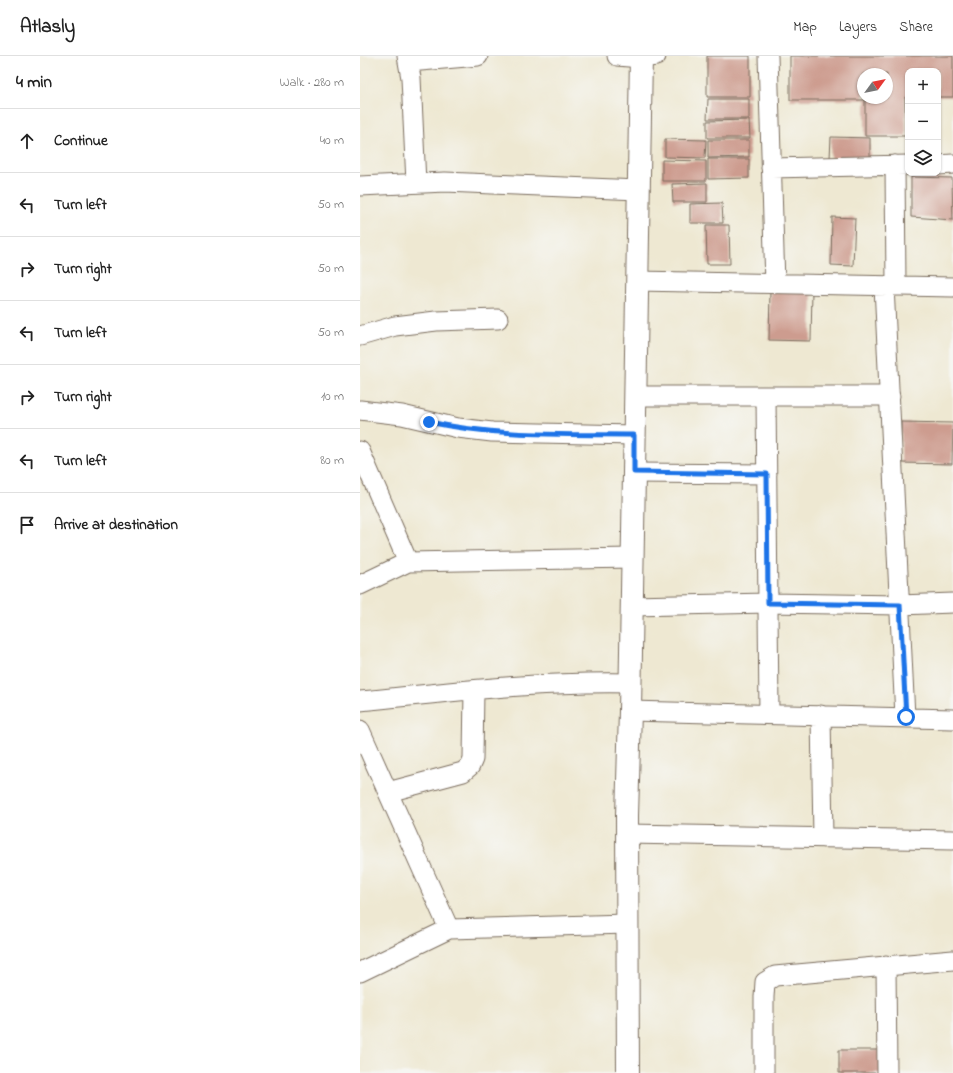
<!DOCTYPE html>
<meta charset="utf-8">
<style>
:root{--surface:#fff;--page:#f2f2f2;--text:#222;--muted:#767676;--line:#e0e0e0}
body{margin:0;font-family:"Indie Flower",sans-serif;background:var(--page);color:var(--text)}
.controls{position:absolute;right:12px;top:12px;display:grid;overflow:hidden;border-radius:8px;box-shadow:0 1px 3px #0004}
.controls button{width:36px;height:36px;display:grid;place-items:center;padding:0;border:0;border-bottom:1px solid var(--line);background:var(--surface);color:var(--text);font:20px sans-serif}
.compass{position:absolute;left:497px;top:12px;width:36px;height:36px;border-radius:50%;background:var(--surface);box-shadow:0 1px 3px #0004;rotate:57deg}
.stop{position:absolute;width:12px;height:12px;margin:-9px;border:3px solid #1a73e8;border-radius:50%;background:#fff}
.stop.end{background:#1a73e8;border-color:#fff;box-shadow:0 1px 4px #0008}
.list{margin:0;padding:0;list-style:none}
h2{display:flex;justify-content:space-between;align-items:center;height:52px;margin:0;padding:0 16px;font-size:17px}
h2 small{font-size:13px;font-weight:400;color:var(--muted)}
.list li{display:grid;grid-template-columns:26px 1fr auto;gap:12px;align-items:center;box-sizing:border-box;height:64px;padding:0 16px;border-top:1px solid var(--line)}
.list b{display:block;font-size:15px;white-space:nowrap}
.list em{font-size:13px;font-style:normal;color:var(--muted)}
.icon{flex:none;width:22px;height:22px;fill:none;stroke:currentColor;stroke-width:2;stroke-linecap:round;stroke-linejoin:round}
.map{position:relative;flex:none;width:593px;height:1017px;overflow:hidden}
header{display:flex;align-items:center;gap:24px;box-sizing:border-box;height:56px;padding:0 20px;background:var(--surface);border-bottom:1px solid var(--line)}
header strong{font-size:19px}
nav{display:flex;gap:22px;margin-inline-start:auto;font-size:14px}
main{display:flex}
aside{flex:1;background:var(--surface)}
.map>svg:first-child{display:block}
.building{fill:#cd9c8f;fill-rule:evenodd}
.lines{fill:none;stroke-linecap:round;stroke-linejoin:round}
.minor-casing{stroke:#7a6c5d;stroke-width:21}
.tertiary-casing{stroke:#7a6c5d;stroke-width:24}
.minor{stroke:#fff;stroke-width:19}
.tertiary{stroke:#fff;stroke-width:22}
.route{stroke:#1a73e8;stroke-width:5}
</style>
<header>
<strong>Atlasly</strong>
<nav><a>Map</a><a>Layers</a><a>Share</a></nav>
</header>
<main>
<aside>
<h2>4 min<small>Walk · 280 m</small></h2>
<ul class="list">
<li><svg class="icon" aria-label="ahead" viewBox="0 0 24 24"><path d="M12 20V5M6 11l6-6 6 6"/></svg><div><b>Continue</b></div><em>40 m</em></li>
<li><svg class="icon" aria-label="left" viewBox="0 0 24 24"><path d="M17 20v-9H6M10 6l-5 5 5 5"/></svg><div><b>Turn left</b></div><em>50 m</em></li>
<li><svg class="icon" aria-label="right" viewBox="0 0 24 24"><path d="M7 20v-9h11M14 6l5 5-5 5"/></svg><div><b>Turn right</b></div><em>50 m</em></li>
<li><svg class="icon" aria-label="left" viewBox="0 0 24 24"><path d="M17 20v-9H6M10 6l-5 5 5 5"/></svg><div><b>Turn left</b></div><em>50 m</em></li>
<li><svg class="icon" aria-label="right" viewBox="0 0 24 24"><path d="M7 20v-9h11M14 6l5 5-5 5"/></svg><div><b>Turn right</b></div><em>10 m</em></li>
<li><svg class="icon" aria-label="left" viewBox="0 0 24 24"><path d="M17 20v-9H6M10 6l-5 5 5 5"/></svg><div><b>Turn left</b></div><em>80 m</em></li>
<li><svg class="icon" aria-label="arrive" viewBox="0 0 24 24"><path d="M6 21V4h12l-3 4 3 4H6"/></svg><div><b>Arrive at destination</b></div></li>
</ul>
</aside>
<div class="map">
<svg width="593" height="1017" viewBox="0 0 593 1017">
<rect width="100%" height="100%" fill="#f6f6f2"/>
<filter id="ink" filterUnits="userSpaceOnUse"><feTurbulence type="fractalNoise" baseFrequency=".025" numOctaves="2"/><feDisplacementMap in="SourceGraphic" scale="8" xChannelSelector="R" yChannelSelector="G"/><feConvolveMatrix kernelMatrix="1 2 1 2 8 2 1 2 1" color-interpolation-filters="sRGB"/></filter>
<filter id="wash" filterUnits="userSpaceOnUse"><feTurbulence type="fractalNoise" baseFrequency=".012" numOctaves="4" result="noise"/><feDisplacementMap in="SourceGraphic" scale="16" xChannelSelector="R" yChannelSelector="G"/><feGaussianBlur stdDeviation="0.9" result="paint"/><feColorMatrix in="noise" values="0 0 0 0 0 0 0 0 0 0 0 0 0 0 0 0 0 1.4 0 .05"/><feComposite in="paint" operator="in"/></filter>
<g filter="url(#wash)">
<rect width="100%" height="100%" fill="#eee8d2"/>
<g id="blocks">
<path class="building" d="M347,0H390V41H347Z
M430,0H593V41H578V15H548V41H545L546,80H505V44H430ZM503,18H527V42H503Z
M348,43H389V63H347Z
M389,64L390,82H347V65Z
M471,81L510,82V103L470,102Z
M305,83L346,84L345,102L305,101Z
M348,84H389V101L348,102Z
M348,103H389V122L348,123Z
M302,104L346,105V125H302Z
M551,121L592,122L593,164L551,161Z
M347,127V146H313L312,128Z
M362,147L363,167H330V148Z
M472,161L495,162L493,210L471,209Z
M346,169H369L370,208H347Z
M410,234L452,235L451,285L409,284Z
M541,366L593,367L592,408L541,407Z
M479,994H523V1017H479Z"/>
</g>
</g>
<g filter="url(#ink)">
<use href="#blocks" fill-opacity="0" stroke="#7a6c5d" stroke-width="1"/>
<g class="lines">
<g class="minor-casing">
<path id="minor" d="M47,0L51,22L56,127
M257,0L281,2L296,0
M408,0L415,228
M49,6L118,0
M535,109L536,230
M578,109L593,108
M411,112L548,109
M0,130L85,126L279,134
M277,225L593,231
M524,230L545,661
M0,280L35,270L76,265L138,263
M275,340H530
M406,340L409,658
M0,354L42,359L98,372L132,376L274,379
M0,395L48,506
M273,417L407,418
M0,529L48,506L272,502
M272,550L408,547L540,549L593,547
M0,645C90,636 180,625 271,627
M270,655L593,663
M461,659L463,782
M0,674L89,873
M28,736L103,716L110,710L113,703L114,634
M267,778L593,784
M526,909L527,1017
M0,916L89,873L267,868
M404,1017V941L405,926L415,920L593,904"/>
</g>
<g class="tertiary-casing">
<path id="tertiary" d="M268,1017L267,760L270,655L281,0"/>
</g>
<use href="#minor" class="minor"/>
<use href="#tertiary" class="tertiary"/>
</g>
</g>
<g class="lines" filter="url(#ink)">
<path class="route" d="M69,366C136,381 206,378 274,379V416L407,418L408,547L540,549L546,661"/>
</g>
</svg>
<div class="controls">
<button>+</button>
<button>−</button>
<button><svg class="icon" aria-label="layers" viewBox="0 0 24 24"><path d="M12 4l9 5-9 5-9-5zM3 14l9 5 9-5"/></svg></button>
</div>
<svg class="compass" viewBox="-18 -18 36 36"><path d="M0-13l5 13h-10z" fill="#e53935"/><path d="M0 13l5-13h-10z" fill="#767676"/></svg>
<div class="stop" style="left:546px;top:661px"></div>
<div class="stop end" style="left:69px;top:366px"></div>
</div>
</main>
